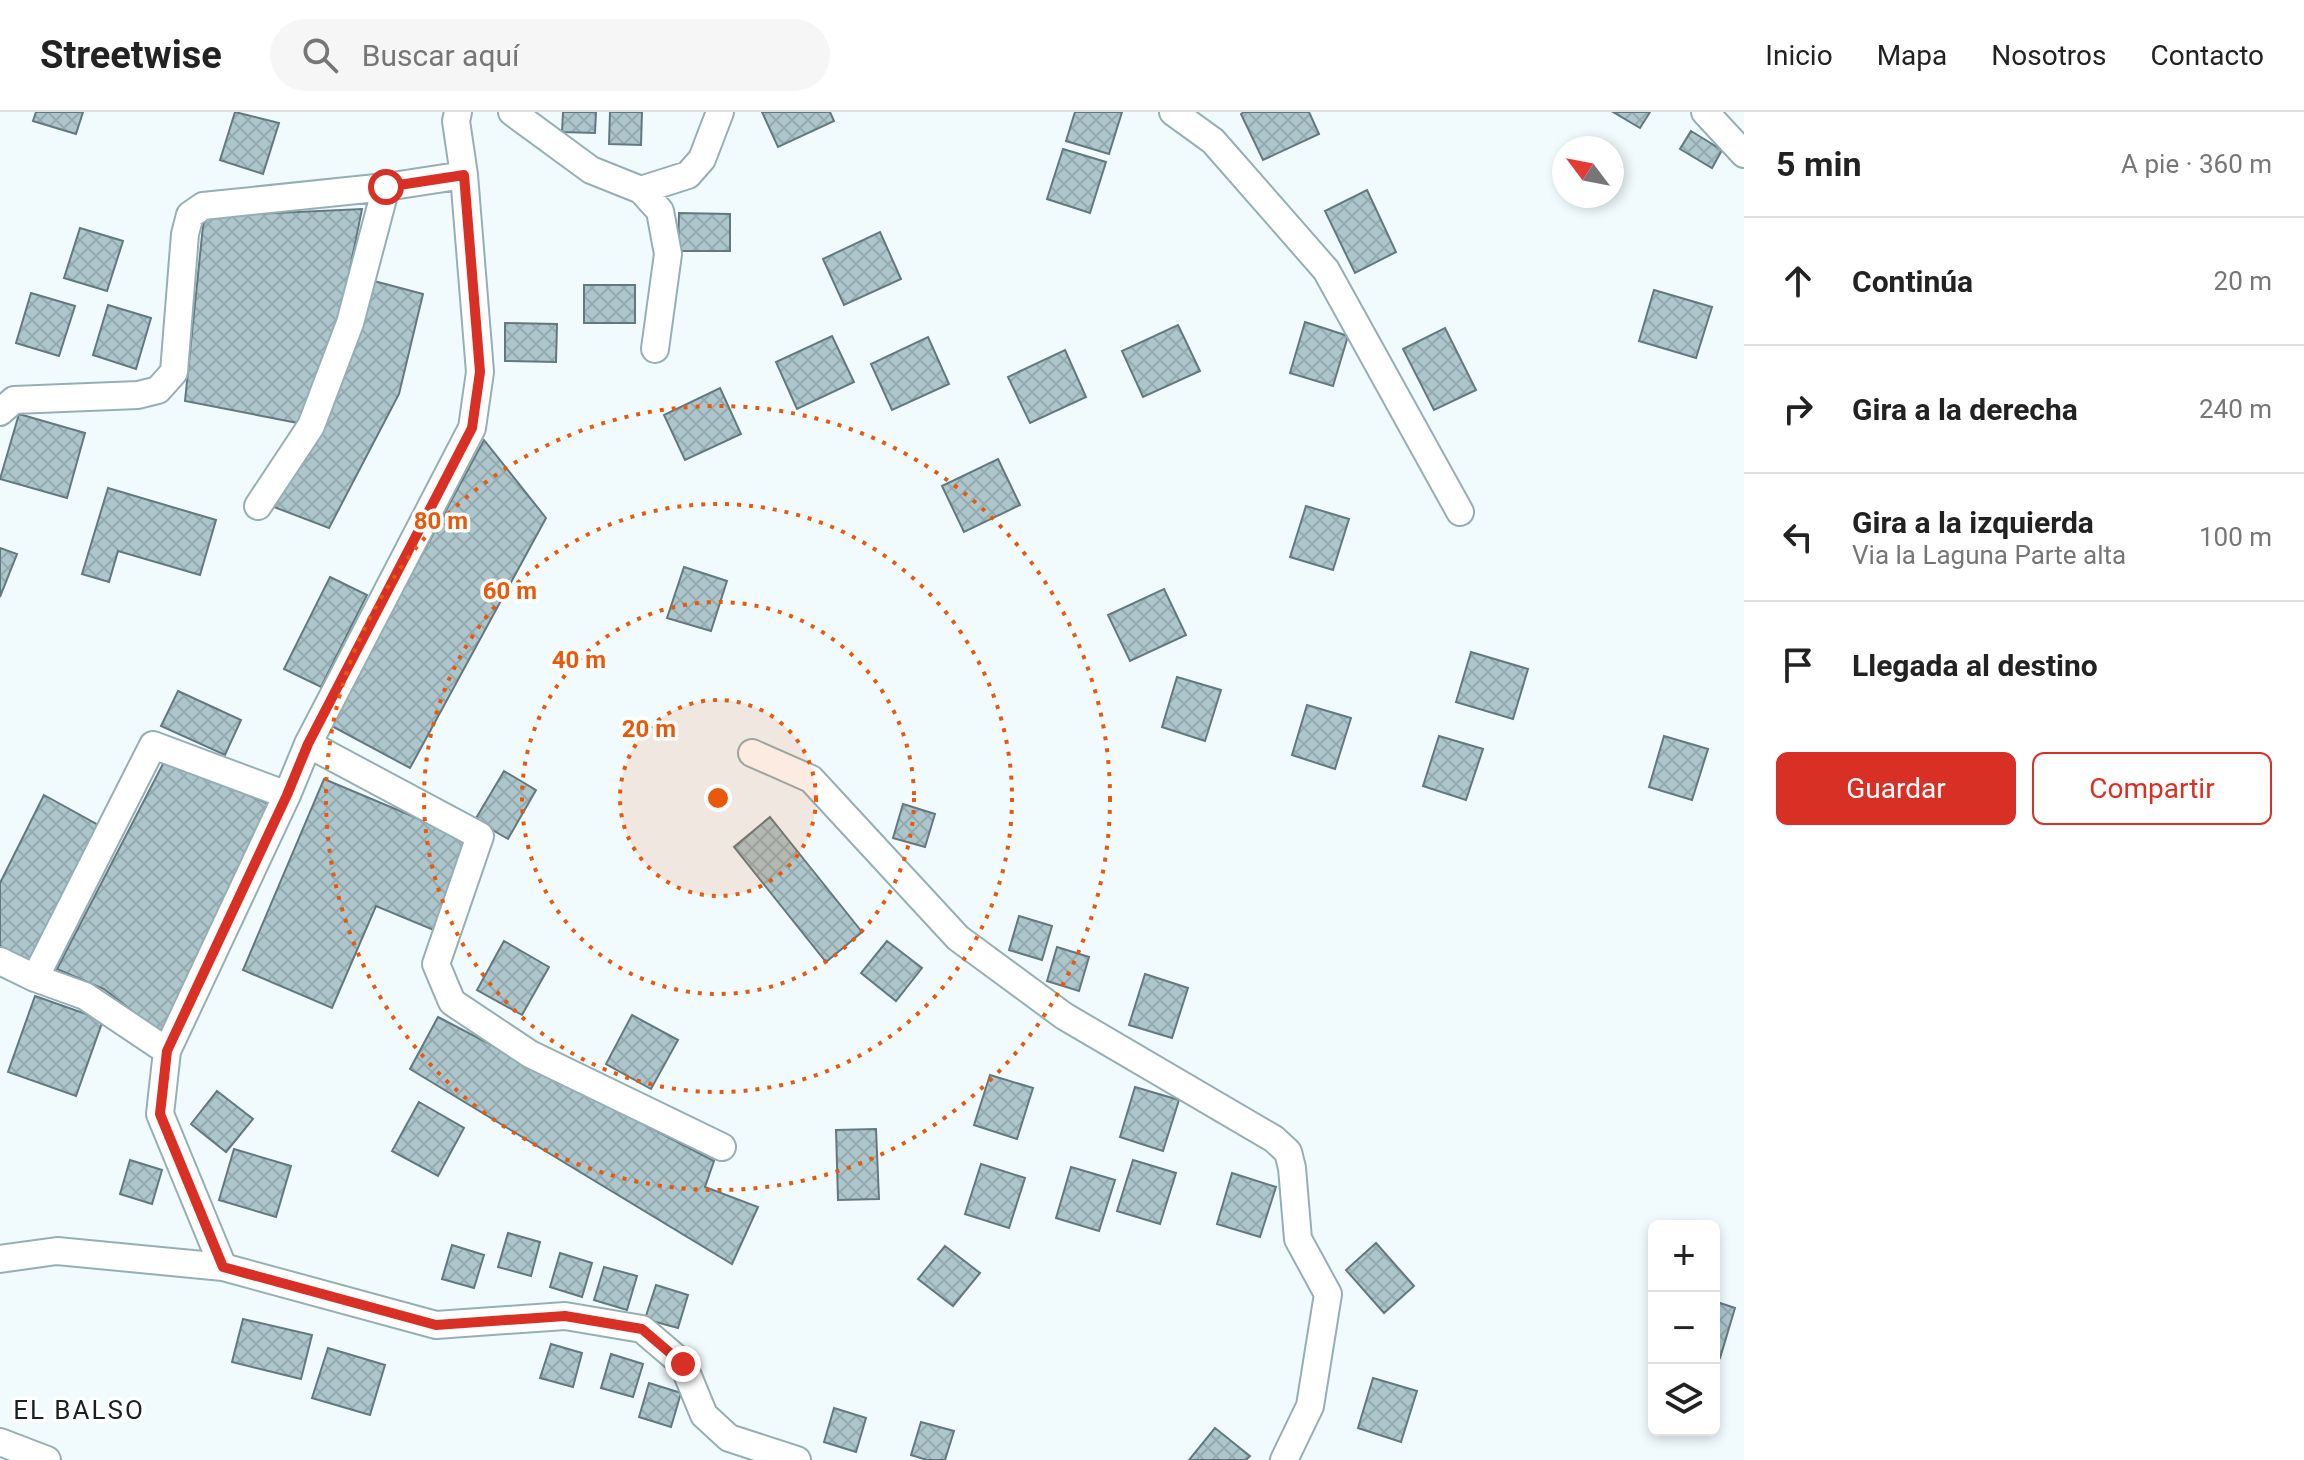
<!DOCTYPE html>
<html lang="es">
<meta charset="utf-8">
<style>
:root{--surface:#fff;--page:#f6f6f6;--text:#222;--muted:#767676;--line:#e0e0e0;--accent:#d93025}
body{margin:0;font-family:Roboto,sans-serif;background:var(--page);color:var(--text)}
.controls{position:absolute;right:24px;bottom:24px;display:grid;overflow:hidden;border-radius:12px;box-shadow:0 4px 12px #0003}
.controls button{width:72px;height:72px;display:grid;place-items:center;padding:0;border:0;border-bottom:2px solid var(--line);background:var(--surface);color:var(--text);font:40px sans-serif}
.compass{position:absolute;left:1552px;top:24px;width:72px;height:72px;border-radius:50%;background:var(--surface);box-shadow:0 4px 12px #0003;rotate:302deg}
.stop{position:absolute;width:24px;height:24px;margin:-18px;border:6px solid #d93025;border-radius:50%;background:#fff}
.stop.end{background:#d93025;border-color:#fff;box-shadow:0 2px 8px #0008}
.list{margin:0;padding:0;list-style:none}
h2{display:flex;justify-content:space-between;align-items:center;height:104px;margin:0;padding:0 32px;font-size:34px}
h2 small{font-size:26px;font-weight:400;color:var(--muted)}
.list li{display:grid;grid-template-columns:52px 1fr auto;gap:24px;align-items:center;box-sizing:border-box;height:128px;padding:0 32px;border-top:2px solid var(--line)}
.list b{display:block;font-size:30px;white-space:nowrap}
.list p{margin:0;font-size:26px;white-space:nowrap;color:var(--muted)}
.list em{font-size:26px;font-style:normal;color:var(--muted)}
.actions{display:flex;gap:16px;padding:24px 32px}
.actions a{flex:1;padding:18px 0;border:2px solid var(--accent);border-radius:12px;text-align:center;font-size:28px;color:var(--accent)}
.actions .main{background:var(--accent);color:#fff}
.icon{flex:none;width:44px;height:44px;fill:none;stroke:currentColor;stroke-width:2;stroke-linecap:round;stroke-linejoin:round}
.map{position:relative;flex:none;width:1744px;height:1348px;overflow:hidden}
header{display:flex;align-items:center;gap:48px;box-sizing:border-box;height:112px;padding:0 40px;background:var(--surface);border-bottom:2px solid var(--line)}
header strong{font-size:38px}
nav{display:flex;gap:44px;margin-inline-start:auto;font-size:28px}
.search{width:560px;height:72px;background:var(--page);display:flex;align-items:center;gap:20px;box-sizing:border-box;padding:0 28px;border-radius:44px;color:var(--muted);font-size:30px}
main{display:flex}
aside{flex:1;background:var(--surface)}
.map>svg:first-child{display:block}
.building{fill:url(#building-cross-hatch);stroke:#62797f;stroke-width:2}
.lines{fill:none;stroke-linecap:round;stroke-linejoin:round}
.street-casing{stroke:#96afb4;stroke-width:30}
.street{stroke:#fff;stroke-width:26}
.route{stroke:#d93025;stroke-width:10}
.ring{fill:none;stroke:#e8590c;stroke-width:4;stroke-dasharray:4 8}
.labels{text-anchor:middle;stroke-width:7;stroke-linejoin:round;paint-order:stroke}
.neighbourhood-label{font-size:26px;letter-spacing:2px;fill:#172123;stroke:#fff}
.centre{fill:#e8590c;stroke:#fff;stroke-width:4}
.ring-label{font-size:24px;text-anchor:middle;font-weight:bold;fill:#e8590c;stroke:#fff;stroke-width:7;stroke-linejoin:round;paint-order:stroke}
</style>
<header>
<strong>Streetwise</strong>
<div class="search"><svg class="icon" aria-label="search" viewBox="0 0 24 24"><circle cx="10" cy="10" r="6"/><path d="M15 15l6 6"/></svg>Buscar aquí</div>
<nav><a>Inicio</a><a>Mapa</a><a>Nosotros</a><a>Contacto</a></nav>
</header>
<main>
<div class="map">
<svg width="1744" height="1348" viewBox="0 0 1744 1348">
<defs>
<pattern id="building-cross-hatch" width="8" height="8" patternUnits="userSpaceOnUse" patternTransform="scale(2)"><rect width="8" height="8" fill="#adc6cc"/><path d="M0 0l8 8M0 8l8-8" fill="none" stroke="#94aaaf"/></pattern>
</defs>
<rect width="100%" height="100%" fill="#f1fbfe"/>
<path class="building" d="M36,0H83L76,22L33,9Z
M235,0L279,11L263,62L220,48Z
M563,0H596L595,21L562,20Z
M610,0H642L641,33L609,32Z
M762,0H830L834,9L778,35Z
M1075,0H1122L1109,42L1066,29Z
M1244,0H1309L1319,22L1263,48L1241,2Z
M1613,0H1650L1640,16Z
M1691,19L1722,38L1712,56L1680,37Z
M1063,37L1106,50L1090,101L1047,87Z
M1367,78L1396,140L1355,161L1325,99Z
M362,97L341,201L298,311L185,289L203,114L207,104Z
M679,101L730,102V139H678Z
M80,116L123,129L107,179L64,166Z
M880,120L901,167L844,193L823,147Z
M374,169L423,182L399,282L329,416L274,395L329,302Z
M584,173H635V211H584Z
M1654,178L1712,195L1696,246L1639,229Z
M31,181L75,194L59,244L16,231Z
M108,193L151,206L136,257L93,243Z
M1305,210L1348,224L1333,274L1290,261Z
M505,211L557,212L556,250L505,249Z
M1178,213L1200,259L1143,285L1122,239Z
M1445,216L1476,278L1434,298L1403,237Z
M832,224L854,270L797,297L776,250Z
M928,225L949,272L892,298L871,252Z
M1065,238L1086,285L1030,311L1008,265Z
M720,276L741,322L685,348L664,303Z
M19,302L85,321L67,386L0,367Z
M484,328L546,406L410,656L330,613Z
M998,347L1020,393L964,420L942,374Z
M108,376L216,408L200,463L118,439L109,470L82,462Z
M1306,394L1349,407L1333,458L1290,445Z
M0,436L17,442L0,485Z
M684,455L727,469L711,519L667,506Z
M330,465L367,483L321,575L284,557Z
M1164,477L1186,523L1130,549L1108,503Z
M1471,540L1528,557L1513,607L1456,590Z
M1177,565L1221,578L1205,629L1162,615Z
M178,579L241,608L225,643L161,614Z
M1307,593L1351,606L1335,657L1292,643Z
M1439,624L1483,637L1466,688L1423,674Z
M1664,624L1708,637L1692,688L1649,675Z
M165,648L271,693L163,923L104,877L57,857Z
M504,659L536,678L508,727L475,708Z
M324,667L474,730L436,819L376,794L332,896L243,858Z
M44,683L100,714L30,852L0,837V771Z
M903,692L935,702L925,735L893,726Z
M770,705L862,820L826,850L734,735Z
M1019,804L1052,814L1042,848L1009,838Z
M504,829L549,855L522,903L477,878Z
M887,829L922,856L896,889L861,861Z
M1057,835L1089,845L1079,879L1047,869Z
M1145,862L1188,876L1172,926L1129,913Z
M35,884L103,908L76,984L8,960Z
M632,903L678,928L651,977L606,952Z
M438,905L714,1049L705,1075L758,1095L732,1152L410,957Z
M990,963L1033,976L1017,1027L974,1013Z
M1135,975L1179,988L1163,1039L1120,1025Z
M217,979L253,1007L226,1040L191,1012Z
M419,990L464,1016L438,1064L392,1039Z
M876,1017L879,1087L838,1088L836,1018Z
M234,1037L291,1054L276,1105L219,1088Z
M130,1048L162,1058L152,1092L120,1082Z
M1133,1048L1176,1061L1160,1112L1117,1099Z
M981,1052L1025,1066L1009,1116L965,1102Z
M1071,1055L1115,1068L1099,1119L1056,1106Z
M1232,1061L1276,1075L1260,1125L1217,1112Z
M508,1121L540,1130L531,1164L498,1155Z
M1376,1131L1414,1174L1384,1201L1346,1158Z
M452,1133L484,1143L474,1176L442,1167Z
M945,1134L980,1161L953,1194L918,1167Z
M560,1141L592,1151L582,1185L550,1175Z
M604,1155L637,1164L627,1198L594,1188Z
M656,1173L688,1183L678,1216L645,1207Z
M1714,1189L1735,1196L1720,1246L1714,1245Z
M243,1207L312,1223L301,1267L232,1250Z
M551,1232L582,1241L573,1275L540,1266Z
M328,1236L385,1253L370,1303L312,1286Z
M611,1242L643,1252L633,1285L601,1276Z
M1373,1266L1417,1279L1401,1330L1358,1316Z
M649,1271L681,1281L671,1315L639,1305Z
M834,1296L866,1306L856,1340L824,1330Z
M921,1310L954,1319L945,1348H927L911,1343Z
M1215,1316L1250,1344L1246,1348H1189Z"/>
<g class="lines">
<g class="street-casing">
<path id="street" d="M512,0L591,58L641,78L660,99L668,142L655,237
M1173,0L1213,29L1326,158L1460,400
M1705,0L1744,42
M641,78L688,63L702,47L720,0
M0,300L14,288L138,283L158,278L174,260L185,122L190,103L203,94L386,75L464,63
M258,394L311,314L350,211L386,75
M308,632L480,724L436,852L452,890L530,942L722,1035
M752,641L811,667L958,826L1064,904L1274,1027L1288,1040L1292,1056L1298,1127L1328,1182L1310,1294L1284,1348
M0,849L35,866L85,884L167,939
M35,866L153,633L287,683
M0,1147L57,1139L223,1155L436,1213L565,1204L642,1217L683,1252L704,1303L729,1326L797,1348
M223,1155L160,1002L167,939L287,683L308,632L472,316L480,260L464,63L456,9L458,0
M0,1330L47,1348"/>
</g>
<use href="#street" class="street"/>
</g>
<g class="lines">
<path class="route" d="M386,75L464,63L480,260L472,316L308,632L287,683L167,939L160,1002L223,1155L436,1213L565,1204L642,1217L683,1252"/>
</g>
<circle cx="718" cy="686" r="98" fill="#e8590c" fill-opacity=".12"/>
<g class="ring">
<circle cx="718" cy="686" r="98"/>
<circle cx="718" cy="686" r="196"/>
<circle cx="718" cy="686" r="294"/>
<circle cx="718" cy="686" r="392"/>
</g>
<g class="labels">
<g class="neighbourhood-label">
<text x="79" y="1307">EL BALSO</text>
</g>
</g>
<circle cx="718" cy="686" r="12" class="centre"/>
<g class="ring-label">
<text x="441" y="417">80 m</text>
<text x="510" y="487">60 m</text>
<text x="579" y="556">40 m</text>
<text x="649" y="625">20 m</text>
</g>
</svg>
<div class="controls">
<button>+</button>
<button>−</button>
<button><svg class="icon" aria-label="layers" viewBox="0 0 24 24"><path d="M12 4l9 5-9 5-9-5zM3 14l9 5 9-5"/></svg></button>
</div>
<svg class="compass" viewBox="-18 -18 36 36"><path d="M0-13l5 13h-10z" fill="#e53935"/><path d="M0 13l5-13h-10z" fill="#767676"/></svg>
<div class="stop" style="left:386px;top:75px"></div>
<div class="stop end" style="left:683px;top:1252px"></div>
</div>
<aside>
<h2>5 min<small>A pie · 360 m</small></h2>
<ul class="list">
<li><svg class="icon" aria-label="ahead" viewBox="0 0 24 24"><path d="M12 20V5M6 11l6-6 6 6"/></svg><div><b>Continúa</b></div><em>20 m</em></li>
<li><svg class="icon" aria-label="right" viewBox="0 0 24 24"><path d="M7 20v-9h11M14 6l5 5-5 5"/></svg><div><b>Gira a la derecha</b></div><em>240 m</em></li>
<li><svg class="icon" aria-label="left" viewBox="0 0 24 24"><path d="M17 20v-9H6M10 6l-5 5 5 5"/></svg><div><b>Gira a la izquierda</b><p>Via la Laguna Parte alta</p></div><em>100 m</em></li>
<li><svg class="icon" aria-label="arrive" viewBox="0 0 24 24"><path d="M6 21V4h12l-3 4 3 4H6"/></svg><div><b>Llegada al destino</b></div></li>
</ul>
<div class="actions"><a class="main">Guardar</a><a>Compartir</a></div>
</aside>
</main>
